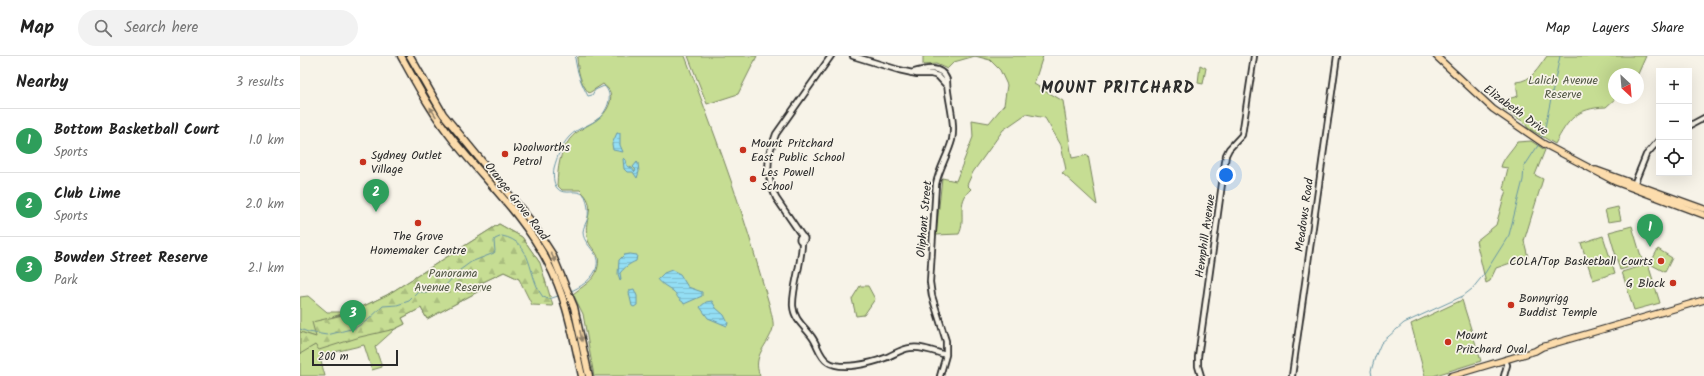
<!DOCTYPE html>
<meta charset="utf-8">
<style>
:root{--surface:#fff;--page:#f2f2f2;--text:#222;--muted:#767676;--line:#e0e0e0;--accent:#db2777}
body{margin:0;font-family:Kalam,sans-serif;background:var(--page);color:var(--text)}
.controls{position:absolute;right:12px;top:12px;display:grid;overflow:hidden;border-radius:0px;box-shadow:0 4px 16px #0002}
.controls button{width:36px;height:36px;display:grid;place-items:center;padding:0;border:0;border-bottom:1px solid var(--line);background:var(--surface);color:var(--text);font:20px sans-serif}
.compass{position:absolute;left:1308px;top:12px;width:36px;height:36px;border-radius:50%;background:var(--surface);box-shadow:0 4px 16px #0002;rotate:154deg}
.scale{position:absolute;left:12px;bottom:10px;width:86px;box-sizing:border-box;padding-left:4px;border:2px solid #2b2b2b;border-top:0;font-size:11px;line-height:14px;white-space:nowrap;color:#2b2b2b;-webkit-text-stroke:3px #f7f3e8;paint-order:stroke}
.you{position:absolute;left:926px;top:119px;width:14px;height:14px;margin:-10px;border:3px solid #fff;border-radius:50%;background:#1a73e8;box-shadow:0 0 0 6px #1a73e833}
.badge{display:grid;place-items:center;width:26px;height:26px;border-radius:50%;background:var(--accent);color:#fff;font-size:13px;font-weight:700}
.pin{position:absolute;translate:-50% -33px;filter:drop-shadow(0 1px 2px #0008)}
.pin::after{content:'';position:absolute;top:21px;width:14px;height:12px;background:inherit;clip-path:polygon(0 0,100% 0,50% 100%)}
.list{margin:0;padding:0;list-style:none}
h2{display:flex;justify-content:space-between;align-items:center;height:52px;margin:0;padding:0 16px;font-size:17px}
h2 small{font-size:13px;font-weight:400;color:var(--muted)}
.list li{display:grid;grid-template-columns:26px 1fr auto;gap:12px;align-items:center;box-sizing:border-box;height:64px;padding:0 16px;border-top:1px solid var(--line)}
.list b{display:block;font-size:15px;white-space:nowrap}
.list p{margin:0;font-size:13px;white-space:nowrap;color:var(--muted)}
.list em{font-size:13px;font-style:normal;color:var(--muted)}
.icon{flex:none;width:22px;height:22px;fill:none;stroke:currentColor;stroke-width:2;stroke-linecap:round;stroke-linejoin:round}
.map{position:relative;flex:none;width:1404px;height:320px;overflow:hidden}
header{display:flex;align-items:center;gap:24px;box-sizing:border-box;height:56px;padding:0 20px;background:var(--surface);border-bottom:1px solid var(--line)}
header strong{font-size:19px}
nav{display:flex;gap:22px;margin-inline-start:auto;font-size:14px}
.search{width:280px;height:36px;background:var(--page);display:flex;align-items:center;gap:10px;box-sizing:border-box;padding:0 14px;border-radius:22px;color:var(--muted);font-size:15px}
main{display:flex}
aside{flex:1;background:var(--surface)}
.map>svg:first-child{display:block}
.green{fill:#c6dd93;stroke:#78845f}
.forest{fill:url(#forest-firs);stroke:#78845f}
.water{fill:url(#water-rules);stroke:#6996a4}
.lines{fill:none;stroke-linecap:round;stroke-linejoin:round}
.stream{stroke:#6996a4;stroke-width:1}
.secondary-casing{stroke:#2b2b2b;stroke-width:8}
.primary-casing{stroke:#2b2b2b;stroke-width:8}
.highway-casing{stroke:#2b2b2b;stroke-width:9}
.secondary{stroke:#f7f3e8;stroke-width:4.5}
.primary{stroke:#fcdcac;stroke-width:5.5}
.highway{stroke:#fcdcac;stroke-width:6}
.oneway{fill:#94846c}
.poi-dot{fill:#c8321e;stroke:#f7f3e8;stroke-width:1.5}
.labels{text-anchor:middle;stroke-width:3.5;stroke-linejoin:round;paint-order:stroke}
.park-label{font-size:12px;fill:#525845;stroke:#f7f3e8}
.street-label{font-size:12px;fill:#2b2b2b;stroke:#f7f3e8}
.poi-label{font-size:12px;fill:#2b2b2b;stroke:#f7f3e8;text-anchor:start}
.district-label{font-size:16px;font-weight:bold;letter-spacing:1px;fill:#2b2b2b;stroke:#f7f3e8}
</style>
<header>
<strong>Map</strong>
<div class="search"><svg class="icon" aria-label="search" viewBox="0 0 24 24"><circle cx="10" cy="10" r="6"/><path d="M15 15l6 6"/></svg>Search here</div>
<nav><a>Map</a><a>Layers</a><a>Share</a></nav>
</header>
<main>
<aside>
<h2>Nearby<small>3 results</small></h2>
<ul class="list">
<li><span class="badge" style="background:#2e9e5b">1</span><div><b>Bottom Basketball Court</b><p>Sports</p></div><em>1.0 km</em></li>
<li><span class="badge" style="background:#2e9e5b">2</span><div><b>Club Lime</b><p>Sports</p></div><em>2.0 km</em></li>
<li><span class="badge" style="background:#2e9e5b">3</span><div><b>Bowden Street Reserve</b><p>Park</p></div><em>2.1 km</em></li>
</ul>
</aside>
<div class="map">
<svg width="1404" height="320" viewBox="0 0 1404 320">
<defs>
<pattern id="forest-firs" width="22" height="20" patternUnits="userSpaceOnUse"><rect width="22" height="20" fill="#c6dd93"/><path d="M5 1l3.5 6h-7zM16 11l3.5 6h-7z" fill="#aabe7f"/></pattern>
<pattern id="water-rules" width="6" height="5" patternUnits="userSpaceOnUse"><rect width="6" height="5" fill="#93def4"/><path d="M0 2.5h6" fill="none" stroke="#7fbfd1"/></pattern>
</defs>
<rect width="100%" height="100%" fill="#f7f3e8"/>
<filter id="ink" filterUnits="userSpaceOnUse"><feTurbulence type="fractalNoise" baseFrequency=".025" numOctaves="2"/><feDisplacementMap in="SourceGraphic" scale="8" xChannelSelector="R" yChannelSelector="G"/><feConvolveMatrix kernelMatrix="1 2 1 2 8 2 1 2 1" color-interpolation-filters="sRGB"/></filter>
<g filter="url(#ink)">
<path class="green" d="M280,0H385C411,69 437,136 457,207C461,222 466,236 470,251C471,257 474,266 473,272C469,289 451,299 460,320H294L283,258L273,238C280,232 295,224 297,214C303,195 289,195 287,180C283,162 299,151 280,134H262L257,129C258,112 259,97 270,83C282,68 304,67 310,46C312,37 310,34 303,28L289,37C280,27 278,15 277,2Z
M388,0H457L438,38L407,48Z
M623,0H675L654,6L647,13L636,8L623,9Z
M675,0H743L734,28L763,45L772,102L788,99L797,149L762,117L766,114L761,89L745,62L726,58L703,74L673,116L667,129L671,133C655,147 667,163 659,178L636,179L642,122L656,125L673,81L672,64L689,67L704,49L707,29L700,14L690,4Z
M1247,0H1346L1338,18H1314V42H1316L1306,51C1276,52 1268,64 1255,88L1228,72L1224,66L1203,53L1208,43L1218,40L1216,26C1232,25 1238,12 1247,0Z
M900,9L906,12L903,28L898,27Z
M1231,85L1245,94L1235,119L1243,123L1224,185L1228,201L1196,212L1190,225L1186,227L1176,185L1196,169L1206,134L1203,133L1208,112L1201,111C1203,102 1212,94 1217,86Z
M1318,151L1321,164L1308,166L1305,154Z
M199,168L222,181L240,207L219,223L204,216L179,228L181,234L127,263L121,252L102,262L105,268L95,273L75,291L82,311L72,314L64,289L22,299L20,302L25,320H0V291L7,293L15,289L19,293L16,281L0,276V241L8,240L27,256H48L32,261L47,258L87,239Z
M1332,170L1343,207L1320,214L1309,176Z
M1303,180L1315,217L1293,224L1281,187Z
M1358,193L1372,202L1365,216L1350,208Z
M1348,208L1360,247L1334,254L1322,216Z
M560,230H568L575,243L564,259L556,260L552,243Z
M1162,244L1181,305L1133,320H1125L1111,268Z"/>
<path class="forest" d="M199,168L222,181L240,207L253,250L232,249L219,223L204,216L179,228L181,234L127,263L121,252L102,262L105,268L95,273L60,281L19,294L15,289L0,298V276L16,281L12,266L47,258L87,239Z"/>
<path class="water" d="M317,77H320V89L323,96L313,94L312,88Z
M324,102L326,104L327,110L332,112L335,116L336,114L333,111L337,106L338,107L339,116L337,122L333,116H327L324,113L323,103Z
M330,198L337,199L336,205C329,208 325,211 320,217L321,223L320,224L318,218L319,204L324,199Z
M372,214L380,218L388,231L402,236V240L384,248L383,246C376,242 378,239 373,235C368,231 362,229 358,223L364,217Z
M334,233L337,240V249L334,251L332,250L329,237L330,234Z
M412,245L416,252L424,259L428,267L427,270L408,262L400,251L406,246Z"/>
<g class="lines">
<path class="stream" d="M1241,83L1244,76L1260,0
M271,235C284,230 304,215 295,198C291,191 283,185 283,176C283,171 287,166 288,161C289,154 287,146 285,140C277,131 264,141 257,132C253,127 253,118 254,112C257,101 261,90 269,81C278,71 290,70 299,62C308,54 314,38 304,30L295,34L292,39L288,40C281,27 277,16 275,2L277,0
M0,273L8,276L27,279L55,272L68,264L83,250L97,249L109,245L118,236H132L144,231L160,214L171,206L194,197L195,195L194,185L195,183L202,180C234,186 227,220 243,241L249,243L258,240
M1072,320L1071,315L1075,301L1081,287L1104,267L1163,240L1172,233L1185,217L1209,179L1223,124L1224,111L1239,88"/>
<g class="secondary-casing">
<path id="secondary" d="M553,0L599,14L617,18H631L638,20L647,30
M611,17C624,13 641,8 647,24C647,43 656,65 652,84C648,99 639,113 636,128L630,226L632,240L646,285V299L640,320
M1389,70L1404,62
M1333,131L1346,99L1359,84
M502,180L476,142L472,132L468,116L469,98L476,78L531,0
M499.5 183a2.5 2.5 0 1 1 5 0a2.5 2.5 0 1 1-5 0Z
M502,186C502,207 492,232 493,250C494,264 505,271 512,281C518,289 519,300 528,306C541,315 572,307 585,302C593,299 601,293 610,292C622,290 635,296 646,299
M901,320L898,310V301L926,99L929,93L942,79L954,0
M992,320L1037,0
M1204,320L1207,309L1205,304"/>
</g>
<g class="primary-casing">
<path id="primary" d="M1136,0L1193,53L1244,88L1316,126L1404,159
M1296,114L1404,153
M1151,320L1235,295L1242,291L1404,244"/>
</g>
<g class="highway-casing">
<path id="highway" d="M101,0C117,29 133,59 154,85C186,125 225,161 248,207C267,243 273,281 282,320
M110,0L143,58L230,164L252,198L274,251L289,320"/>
</g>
<use href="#secondary" class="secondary"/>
<use href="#primary" class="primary"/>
<use href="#highway" class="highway"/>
</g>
<defs><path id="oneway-solid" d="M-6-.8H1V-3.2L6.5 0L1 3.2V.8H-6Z"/></defs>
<g class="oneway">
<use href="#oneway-solid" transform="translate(133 56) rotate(-123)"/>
<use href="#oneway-solid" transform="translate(253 201) rotate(64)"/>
<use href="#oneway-solid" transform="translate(281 280) rotate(79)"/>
</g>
</g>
<g class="poi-dot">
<circle cx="443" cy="94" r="4"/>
<circle cx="205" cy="98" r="4"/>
<circle cx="63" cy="106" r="4"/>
<circle cx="453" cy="123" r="4"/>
<circle cx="118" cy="167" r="4"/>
<circle cx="1361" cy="205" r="4"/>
<circle cx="1373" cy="227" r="4"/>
<circle cx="1211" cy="249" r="4"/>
<circle cx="1148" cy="286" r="4"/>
</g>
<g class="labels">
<g class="park-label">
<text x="1263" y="28">Lalich Avenue<tspan x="1263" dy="14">Reserve</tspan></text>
<text x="153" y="221">Panorama<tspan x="153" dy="14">Avenue Reserve</tspan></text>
</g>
<g class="street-label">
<text transform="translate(1216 54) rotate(36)" y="4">Elizabeth Drive</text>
<text transform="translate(217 145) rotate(52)" y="4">Orange Grove Road</text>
<text transform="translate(1004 159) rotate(-82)" y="4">Meadows Road</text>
<text transform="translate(624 163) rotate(-85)" y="4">Oliphant Street</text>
<text transform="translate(905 180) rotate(-82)" y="4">Hemphill Avenue</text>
</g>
<g class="poi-label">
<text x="451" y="91">Mount Pritchard<tspan x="451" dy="14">East Public School</tspan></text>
<text x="213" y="95">Woolworths<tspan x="213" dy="14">Petrol</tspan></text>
<text x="71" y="103">Sydney Outlet<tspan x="71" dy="14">Village</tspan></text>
<text x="461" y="120">Les Powell<tspan x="461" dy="14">School</tspan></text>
<text x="118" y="184" text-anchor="middle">The Grove<tspan x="118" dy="14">Homemaker Centre</tspan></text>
<text x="1353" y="209" text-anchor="end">COLA/Top Basketball Courts</text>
<text x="1365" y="231" text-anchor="end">G Block</text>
<text x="1219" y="246">Bonnyrigg<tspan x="1219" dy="14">Buddist Temple</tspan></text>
<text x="1156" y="283">Mount<tspan x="1156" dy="14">Pritchard Oval</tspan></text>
</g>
<g class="district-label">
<text x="818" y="37">MOUNT PRITCHARD</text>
</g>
</g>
</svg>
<div class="controls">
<button>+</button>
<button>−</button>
<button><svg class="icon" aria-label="locate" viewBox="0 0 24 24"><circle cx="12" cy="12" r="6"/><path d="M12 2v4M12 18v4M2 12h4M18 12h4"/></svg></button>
</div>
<svg class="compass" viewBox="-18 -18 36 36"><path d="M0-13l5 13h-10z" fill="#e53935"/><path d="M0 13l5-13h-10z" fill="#767676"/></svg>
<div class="scale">200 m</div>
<div class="you"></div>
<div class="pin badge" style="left:1350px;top:191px;background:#2e9e5b">1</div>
<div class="pin badge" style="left:76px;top:156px;background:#2e9e5b">2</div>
<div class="pin badge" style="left:53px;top:277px;background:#2e9e5b">3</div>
</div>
</main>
